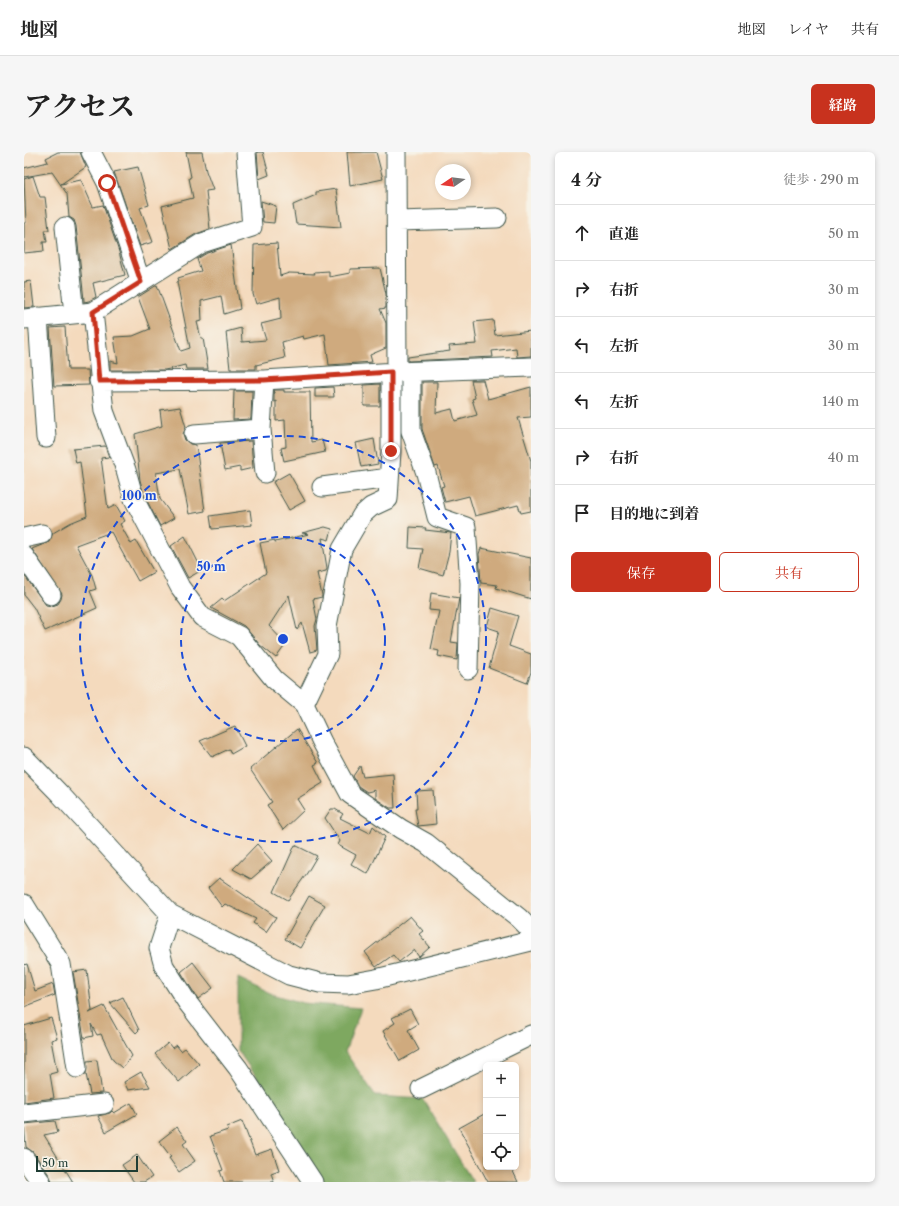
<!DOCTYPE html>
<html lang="ja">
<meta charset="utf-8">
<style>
:root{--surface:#fff;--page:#f6f6f6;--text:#222;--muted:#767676;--line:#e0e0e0;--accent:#c8321e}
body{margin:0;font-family:"Libre Caslon Text","Noto Serif JP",serif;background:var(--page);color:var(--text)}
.controls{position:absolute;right:12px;bottom:12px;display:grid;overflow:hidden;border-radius:6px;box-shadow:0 2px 6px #0003}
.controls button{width:36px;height:36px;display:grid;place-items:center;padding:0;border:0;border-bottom:1px solid var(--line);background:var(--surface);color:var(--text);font:20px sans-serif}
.compass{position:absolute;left:411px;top:12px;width:36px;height:36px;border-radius:50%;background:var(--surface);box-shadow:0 2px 6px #0003;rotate:257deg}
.scale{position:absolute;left:12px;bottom:10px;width:102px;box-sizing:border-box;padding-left:4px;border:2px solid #1f3d34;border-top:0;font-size:11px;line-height:14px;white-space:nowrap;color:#1f3d34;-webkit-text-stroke:3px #f7f3e8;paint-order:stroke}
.stop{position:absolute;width:12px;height:12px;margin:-9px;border:3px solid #c8321e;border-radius:50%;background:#fff}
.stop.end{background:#c8321e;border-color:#fff;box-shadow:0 1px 4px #0008}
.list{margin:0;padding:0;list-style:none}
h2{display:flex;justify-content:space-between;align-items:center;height:52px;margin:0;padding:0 16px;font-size:17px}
h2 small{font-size:13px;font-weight:400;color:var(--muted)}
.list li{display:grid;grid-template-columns:26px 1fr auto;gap:12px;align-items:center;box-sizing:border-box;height:56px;padding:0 16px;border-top:1px solid var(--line)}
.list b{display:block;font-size:15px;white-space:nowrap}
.list em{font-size:13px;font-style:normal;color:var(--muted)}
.actions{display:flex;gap:8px;padding:12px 16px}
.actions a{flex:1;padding:9px 0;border:1px solid var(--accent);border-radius:6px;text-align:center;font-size:14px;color:var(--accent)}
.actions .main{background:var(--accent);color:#fff}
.icon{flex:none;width:22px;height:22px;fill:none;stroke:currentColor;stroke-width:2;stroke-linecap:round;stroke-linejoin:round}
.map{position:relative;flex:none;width:507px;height:1030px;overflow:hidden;border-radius:6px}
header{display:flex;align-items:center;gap:24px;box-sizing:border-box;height:56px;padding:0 20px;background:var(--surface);border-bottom:1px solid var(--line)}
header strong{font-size:19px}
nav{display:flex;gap:22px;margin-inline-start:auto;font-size:14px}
.intro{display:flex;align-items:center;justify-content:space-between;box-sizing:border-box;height:96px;padding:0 24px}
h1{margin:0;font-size:28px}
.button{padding:10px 18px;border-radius:6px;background:var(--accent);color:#fff;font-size:14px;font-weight:700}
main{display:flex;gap:24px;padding:0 24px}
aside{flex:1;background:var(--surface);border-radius:6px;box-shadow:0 2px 6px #0003}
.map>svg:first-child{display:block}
.forest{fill:#7ea860;stroke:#4e724a}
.building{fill:#cfaa7e}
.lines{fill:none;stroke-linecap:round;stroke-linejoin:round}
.minor-casing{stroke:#3f5549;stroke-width:21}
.minor{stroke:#fff;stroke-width:19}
.route{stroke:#c8321e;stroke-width:5}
.ring{fill:none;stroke:#1d4ed8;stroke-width:2;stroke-dasharray:7 5}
.centre{fill:#1d4ed8;stroke:#f7f3e8;stroke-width:2}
.ring-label{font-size:12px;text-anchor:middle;font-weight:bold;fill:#1d4ed8;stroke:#f7f3e8;stroke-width:3;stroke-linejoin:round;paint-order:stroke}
</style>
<header>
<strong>地図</strong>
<nav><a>地図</a><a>レイヤ</a><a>共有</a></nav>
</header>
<div class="intro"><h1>アクセス</h1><a class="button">経路</a></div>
<main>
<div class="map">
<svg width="507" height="1030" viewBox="0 0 507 1030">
<rect width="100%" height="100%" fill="#f7f3e8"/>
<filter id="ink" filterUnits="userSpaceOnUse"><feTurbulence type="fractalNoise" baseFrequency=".025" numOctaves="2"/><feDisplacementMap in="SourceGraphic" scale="8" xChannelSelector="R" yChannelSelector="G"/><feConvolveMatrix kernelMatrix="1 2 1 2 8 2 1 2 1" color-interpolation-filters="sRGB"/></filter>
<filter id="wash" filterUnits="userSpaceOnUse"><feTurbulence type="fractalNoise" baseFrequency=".012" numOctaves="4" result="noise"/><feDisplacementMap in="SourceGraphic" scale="16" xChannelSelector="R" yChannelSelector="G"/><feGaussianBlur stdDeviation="0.9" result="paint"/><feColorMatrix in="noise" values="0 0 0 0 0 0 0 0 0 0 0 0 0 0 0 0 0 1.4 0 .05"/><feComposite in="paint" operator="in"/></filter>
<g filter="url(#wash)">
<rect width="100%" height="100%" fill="#f4dabd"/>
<path class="forest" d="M214,826L245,841L279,851L337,856L321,900L352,944L399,947L449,1030H300L240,936L214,899Z"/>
<g id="blocks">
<path class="building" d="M34,0H56L62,15L37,32L57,28L69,55L79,53L95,100L101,123L69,131L72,145L65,149L60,150V148L52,74L50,68L45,65L43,42L28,20L0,25V16L24,10L22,6Z
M162,0H178L182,19L189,38L182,39L186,77L172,82L148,97L138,54L169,46L165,26L167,25Z
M233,0H239L245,23L235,27Z
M323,0H352L359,27L326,34Z
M114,15L125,53L116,56L129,90L116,94L90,20Z
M9,24L16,45H21L25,78H21L23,90H19L20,99L0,101V71H2L0,27Z
M312,37L317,75L272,72L269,53L292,43V40Z
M237,49L252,54L250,71L239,70Z
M253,91L256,124L265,121L291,122L290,120L305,119V125L326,121V117L356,116L362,142V156L356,157L362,171V196L346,203L348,210L305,213L301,182L280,187L279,184L258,190L261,206L232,213V217H206L202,180L217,176L218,190L242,188L237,172L257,167L256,145L232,152L229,142L230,93Z
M207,93L216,157L200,162L197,144L177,149L178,169L173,170L177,186H179L184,217H162L161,213L141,218H86V209L94,211L90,185L109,184L126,177L114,145L133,133L157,199L166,196L153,130L155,129L154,126L177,119L173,107L183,101Z
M7,129L10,155L0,156V130Z
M469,168L471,183L507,179V204L493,205L492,196L468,199L469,205L384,209V205L426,199L425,194L453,192L450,170Z
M41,175L44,218H64L65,233L30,234L26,176Z
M447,228H459L464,247L507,235V265L494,266L507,309V359L497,361L494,353L451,364L445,344L421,350L417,335L420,334L414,314L411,315L398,277V230H413L412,261L428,257L431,269L453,263L448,247L451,246Z
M356,232V254H340V233Z
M309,235L310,245H291V236Z
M250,238H260V240H286L287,290L298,288L301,300L260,309L257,296L262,295L261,268L252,269V249L250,250Z
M210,239H228L227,267L209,268Z
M156,255L162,275L159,282L161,288L166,292L172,293L181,359L165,362L156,317L132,321L136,347L150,366L136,374L120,343L116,328L111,282L138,274L136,258Z
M350,287L354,312L337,315L332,291Z
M227,289L229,316L216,319V315L201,318L196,291Z
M81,294L85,305L77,306L84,357L92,353L101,369L96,372L107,392L112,389L130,420L114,429L87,380L52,393L68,423L72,437L66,439L73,456L21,479L10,456L0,443V423L22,453L28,454L34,452L37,447L38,442L8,397L25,390L29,381L46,371L63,364L56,310L52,311L49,297Z
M265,321L281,349L265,358L249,330Z
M226,358L228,373L188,377L186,364Z
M301,375L308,377L305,388L298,386L303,416L302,419L293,421L298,443V445L289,447L293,467L291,474L293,498L286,500L278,471L273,478L265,443L245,474L262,492L252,506L236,493L220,474L187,456L198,447L200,449L242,421L236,391L251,388V390L285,382L278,381Z
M386,375L402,376L401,378L427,381L425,400L419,423L395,416L399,397L385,396Z
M161,384L178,418L164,426L147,394Z
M457,396L507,406V447L472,436L473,433L457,431L455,402Z
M407,441L435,446L427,490L434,491L433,508L414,504L415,499L407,497L415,459L405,458Z
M468,456L494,464L485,494L507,502V520L503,531L465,516L475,479L463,475Z
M211,574L221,594L207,602L205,597L188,605L176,589Z
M273,577L294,611L290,613L299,631L273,647L280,658L259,678L243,653L248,650L226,617Z
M336,614L339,625L369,622L371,656H366L351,646V638L343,640L334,634L329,624Z
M409,638L412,672L394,674L391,657H393L392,639Z
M307,657H311L319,662L316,666L346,681L349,674L361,685L344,722L327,712L332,703L314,693L316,689L301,666Z
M233,692L248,709L227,727L209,717Z
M271,693L293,704L283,721L264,748L250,740Z
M195,726L252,765L242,780L229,771L232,767L201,752L198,755L184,736Z
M285,744L301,753L276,796L261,787Z
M386,764L399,779L395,782L406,795L395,805L390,798L375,810L369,803L352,815L341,800Z
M169,810L189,836L174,847L157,820Z
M3,812L11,839L29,832L31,843L0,855V813Z
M63,818L68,859L65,861L80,854L108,904L98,916L89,908L77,882L73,883L67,872L69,884L60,886L49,820Z
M99,845L115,878L112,881L86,851Z
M386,857L394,872L384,878L395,898L376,909L359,879L371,871L368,866Z
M27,866L33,886L27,888L33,920L26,922L30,946L0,950V874Z
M144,891L148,896L152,893L157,899L161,896L175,912L155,930L131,902Z
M73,908L78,941L66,942L62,922L63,909Z
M117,920L126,935L104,938L100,930Z
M107,951L113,962L82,980L74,964L86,961L88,959L90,961Z
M462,961V1015H487L494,1030H464L435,976Z
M31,969L34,980L20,983L49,1030H28L26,1024L9,1000L2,995L0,972Z
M218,969L231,1003L248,997L255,1018L247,1021L250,1030H200L196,1019L199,1018L186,984L204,978L203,975Z
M153,975L163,989L159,992L171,1009L155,1020L145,1006L147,1005L135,989Z
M113,1003L128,1025L120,1030H110L98,1013Z"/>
</g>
</g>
<g filter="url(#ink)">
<use href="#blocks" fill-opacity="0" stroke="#3f5549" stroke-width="1"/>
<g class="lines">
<g class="minor-casing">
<path id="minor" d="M67,0L83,31L117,130
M372,0L373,220
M374,69L473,66
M41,75L50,162
M69,160L80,259L102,318L110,347L156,435L178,465L215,484L250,527L280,552L298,590L326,642L377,677L402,691L495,766L507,778
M14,165L22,286
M0,167L69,160L178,91L228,75L222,0
M387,220V279L402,321L413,365L442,375L446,431L444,517
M240,228L237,277L241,321
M75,229L240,228L373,220L507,215
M170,282L237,277
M298,335L365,326
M0,386L18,382
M0,404L27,443
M280,552L304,502L303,474L318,397L338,363L347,355L364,347L367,299V220
M0,605L36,642L146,762L265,823L296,831L324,832L352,827L507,789
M0,752L37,812L53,916
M146,762L135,796L140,814L163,850L214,916L289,1030
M397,937L507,883
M0,961L80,952
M0,1006L17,1030"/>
</g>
<use href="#minor" class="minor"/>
</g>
</g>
<g class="lines" filter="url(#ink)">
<path class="route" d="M83,31L117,130L69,160L75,229L240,228L367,220V299"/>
</g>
<g class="ring">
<circle cx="259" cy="487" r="102"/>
<circle cx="259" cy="487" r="203"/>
</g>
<circle cx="259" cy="487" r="6" class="centre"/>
<g class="ring-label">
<text x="115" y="348">100 m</text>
<text x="187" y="419">50 m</text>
</g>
</svg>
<div class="controls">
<button>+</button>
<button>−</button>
<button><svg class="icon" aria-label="locate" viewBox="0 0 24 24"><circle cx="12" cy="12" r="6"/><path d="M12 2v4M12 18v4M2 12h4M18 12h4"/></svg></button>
</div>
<svg class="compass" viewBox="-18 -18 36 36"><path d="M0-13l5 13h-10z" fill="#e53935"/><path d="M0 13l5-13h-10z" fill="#767676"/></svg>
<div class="scale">50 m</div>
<div class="stop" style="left:83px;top:31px"></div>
<div class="stop end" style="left:367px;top:299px"></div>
</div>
<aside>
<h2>4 分<small>徒歩 · 290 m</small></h2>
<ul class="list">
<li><svg class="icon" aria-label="ahead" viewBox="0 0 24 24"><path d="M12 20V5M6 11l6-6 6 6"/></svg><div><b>直進</b></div><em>50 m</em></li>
<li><svg class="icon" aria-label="right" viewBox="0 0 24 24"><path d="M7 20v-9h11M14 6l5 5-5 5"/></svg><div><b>右折</b></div><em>30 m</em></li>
<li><svg class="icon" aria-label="left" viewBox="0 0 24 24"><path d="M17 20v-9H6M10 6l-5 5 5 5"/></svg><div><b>左折</b></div><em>30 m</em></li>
<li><svg class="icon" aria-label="left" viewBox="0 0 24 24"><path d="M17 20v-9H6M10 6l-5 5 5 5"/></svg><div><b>左折</b></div><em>140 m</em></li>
<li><svg class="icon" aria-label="right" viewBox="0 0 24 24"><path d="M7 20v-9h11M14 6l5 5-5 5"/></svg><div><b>右折</b></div><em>40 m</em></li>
<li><svg class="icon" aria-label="arrive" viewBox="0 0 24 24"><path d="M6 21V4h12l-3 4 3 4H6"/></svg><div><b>目的地に到着</b></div></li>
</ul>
<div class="actions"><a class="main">保存</a><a>共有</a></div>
</aside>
</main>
